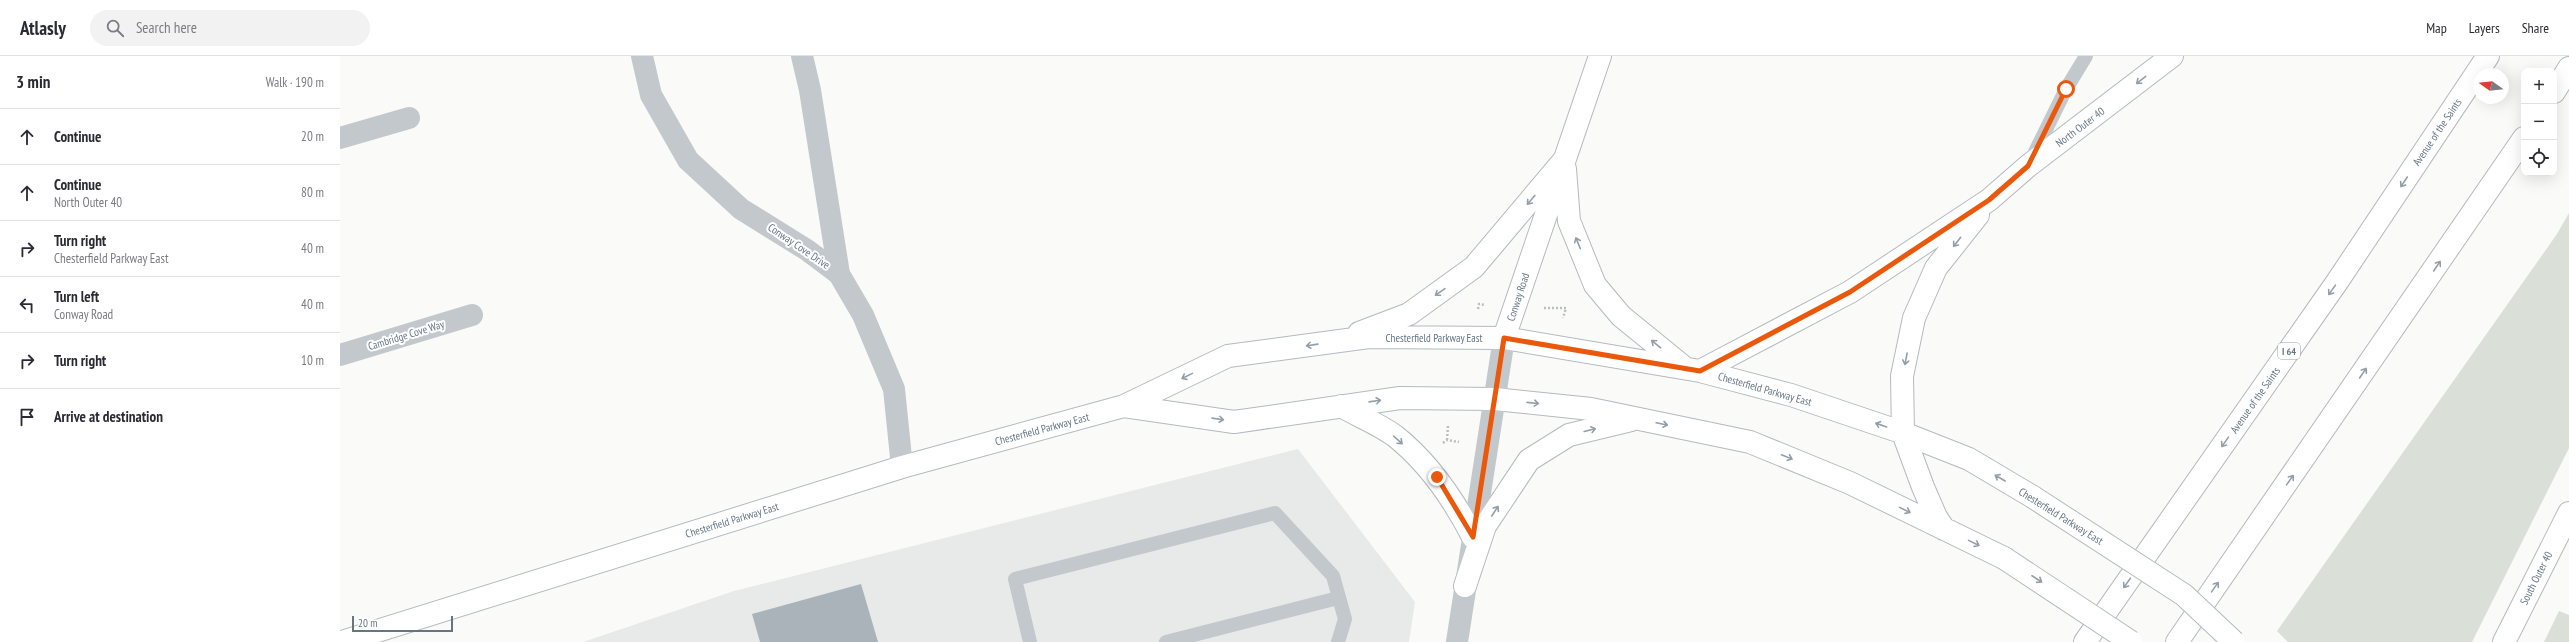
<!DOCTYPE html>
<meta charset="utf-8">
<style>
:root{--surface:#fff;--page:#f2f2f3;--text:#2b2b33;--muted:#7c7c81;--line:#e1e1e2}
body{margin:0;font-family:"PT Sans Narrow",sans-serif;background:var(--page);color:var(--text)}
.controls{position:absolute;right:12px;top:12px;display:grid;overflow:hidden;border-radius:8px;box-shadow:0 4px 16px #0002}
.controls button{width:36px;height:36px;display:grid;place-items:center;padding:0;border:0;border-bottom:1px solid var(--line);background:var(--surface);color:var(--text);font:20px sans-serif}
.compass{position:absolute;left:2133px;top:12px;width:36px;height:36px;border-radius:50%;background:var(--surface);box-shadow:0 4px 16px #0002;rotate:285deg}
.scale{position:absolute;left:12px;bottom:10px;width:101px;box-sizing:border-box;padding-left:4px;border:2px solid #657683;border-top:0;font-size:11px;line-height:14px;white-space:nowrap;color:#657683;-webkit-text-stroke:3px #fff;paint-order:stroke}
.stop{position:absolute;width:12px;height:12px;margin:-9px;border:3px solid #ea580c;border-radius:50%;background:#fff}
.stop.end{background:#ea580c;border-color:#fff;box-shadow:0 1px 4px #0008}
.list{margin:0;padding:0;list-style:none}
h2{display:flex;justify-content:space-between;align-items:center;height:52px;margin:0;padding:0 16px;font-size:17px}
h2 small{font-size:13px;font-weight:400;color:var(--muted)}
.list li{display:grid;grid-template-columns:26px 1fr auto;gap:12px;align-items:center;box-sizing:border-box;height:56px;padding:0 16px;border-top:1px solid var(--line)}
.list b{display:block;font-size:15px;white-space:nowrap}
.list p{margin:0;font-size:13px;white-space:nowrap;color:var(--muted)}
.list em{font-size:13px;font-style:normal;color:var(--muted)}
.icon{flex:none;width:22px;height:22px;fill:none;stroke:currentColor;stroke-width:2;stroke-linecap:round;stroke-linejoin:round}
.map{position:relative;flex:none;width:2229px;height:586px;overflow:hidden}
header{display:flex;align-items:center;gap:24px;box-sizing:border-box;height:56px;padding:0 20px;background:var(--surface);border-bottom:1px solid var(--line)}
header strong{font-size:19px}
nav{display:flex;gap:22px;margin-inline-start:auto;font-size:14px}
.search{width:280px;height:36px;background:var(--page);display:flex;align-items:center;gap:10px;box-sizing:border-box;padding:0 14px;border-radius:22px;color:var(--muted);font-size:15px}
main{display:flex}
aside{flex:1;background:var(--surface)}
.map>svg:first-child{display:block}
.built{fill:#e8e9e9}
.green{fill:#dadfd7}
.building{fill:#aab3b9}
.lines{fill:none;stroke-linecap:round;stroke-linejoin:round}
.secondary-casing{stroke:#b3babf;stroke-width:24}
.highway-casing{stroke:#b4b9bd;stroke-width:24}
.path{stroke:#bbbfc2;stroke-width:2.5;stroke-dasharray:2 2;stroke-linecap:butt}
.lane{stroke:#c3c8cc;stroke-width:14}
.street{stroke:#c3c8cc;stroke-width:22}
.secondary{stroke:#fff;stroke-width:22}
.highway{stroke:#fff;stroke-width:22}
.secondary-bridge-casing{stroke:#b3babf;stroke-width:24;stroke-linecap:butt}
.secondary-bridge{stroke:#fff;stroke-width:22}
.oneway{stroke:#939fa8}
.route{stroke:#ea580c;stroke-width:5}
.labels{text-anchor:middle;stroke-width:4;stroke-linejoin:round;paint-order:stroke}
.shield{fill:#fff;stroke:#939fa8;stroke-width:1}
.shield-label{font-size:10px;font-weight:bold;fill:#657683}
.street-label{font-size:11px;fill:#657683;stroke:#fff}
</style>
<header>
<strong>Atlasly</strong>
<div class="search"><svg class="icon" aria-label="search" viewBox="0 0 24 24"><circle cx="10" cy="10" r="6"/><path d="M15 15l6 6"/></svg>Search here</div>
<nav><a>Map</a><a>Layers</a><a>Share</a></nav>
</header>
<main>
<aside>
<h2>3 min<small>Walk · 190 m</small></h2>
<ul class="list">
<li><svg class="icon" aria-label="ahead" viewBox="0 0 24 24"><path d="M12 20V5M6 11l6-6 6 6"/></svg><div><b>Continue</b></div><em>20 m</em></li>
<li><svg class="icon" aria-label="ahead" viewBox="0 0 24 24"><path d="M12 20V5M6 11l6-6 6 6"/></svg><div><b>Continue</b><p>North Outer 40</p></div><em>80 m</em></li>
<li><svg class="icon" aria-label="right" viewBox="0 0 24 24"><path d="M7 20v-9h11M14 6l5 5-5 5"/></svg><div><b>Turn right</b><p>Chesterfield Parkway East</p></div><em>40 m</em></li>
<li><svg class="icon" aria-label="left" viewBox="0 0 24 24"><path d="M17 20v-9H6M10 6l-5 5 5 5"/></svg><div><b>Turn left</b><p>Conway Road</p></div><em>40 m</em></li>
<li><svg class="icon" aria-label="right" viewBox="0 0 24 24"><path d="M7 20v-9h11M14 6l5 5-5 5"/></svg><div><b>Turn right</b></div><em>10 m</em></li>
<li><svg class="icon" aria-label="arrive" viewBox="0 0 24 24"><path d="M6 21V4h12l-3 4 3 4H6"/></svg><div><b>Arrive at destination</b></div></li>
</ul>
</aside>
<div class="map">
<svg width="2229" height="586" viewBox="0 0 2229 586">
<rect width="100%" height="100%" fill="#fafaf8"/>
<path class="built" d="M958,393L1075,546L1069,586H243L394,535Z"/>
<path class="green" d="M2229,157V392L2132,586H1948L1937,575L2217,178Z
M2219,555L2229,559V586H2204Z"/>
<path class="building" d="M521,528L538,586H420L412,558Z"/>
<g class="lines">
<g class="secondary-casing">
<path id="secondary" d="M1225,113L1229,165L1255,229L1281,260L1345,312
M1019,277L1069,258L1134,211L1225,103
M1164,282L1260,0
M1360,315L1510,236L1649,144L1688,110L1832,0
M784,350L894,366L1060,342L1155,343L1251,353L1410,386L1510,427L1664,502
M1001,350C1018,360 1039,368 1055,380C1089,407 1113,442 1133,481
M1604,473L1596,461L1583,431L1563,377L1562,320L1574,262L1596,212L1638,159
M1125,530L1145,470L1189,404L1229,379L1291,364
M2,586L562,411L784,350L888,300L1029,281L1164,282L1360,315L1451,339L1558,375L1629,403L1693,441
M2164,586L2229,457"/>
</g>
<g class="highway-casing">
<path id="highway" d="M2214,36L2229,12
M1745,586L1997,226L2148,0
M1837,586L2184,82"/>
</g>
<path class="path" d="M1204,252H1226L1223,262
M1138,253L1139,248L1145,249
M1107,384L1108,370
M1103,387L1107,384L1119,386"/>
<path class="lane" d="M1691,104L1726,33L1746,0
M690,586L675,523L935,457L993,520L1005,563L998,586
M826,586L998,542"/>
<path class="street" d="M302,0L311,39L348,104L401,153L467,194L499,218L523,259L554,333L562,411
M462,0L470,34L499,218
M0,82L69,62
M0,299L132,259
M1117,586L1164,282"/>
<use href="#secondary" class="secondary"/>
<use href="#highway" class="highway"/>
<g class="secondary-bridge-casing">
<path id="secondary-bridge" d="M1693,441L1844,539L1894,586
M1664,502L1791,586"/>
</g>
<use href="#secondary-bridge" class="secondary-bridge"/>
</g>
<defs><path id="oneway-shaft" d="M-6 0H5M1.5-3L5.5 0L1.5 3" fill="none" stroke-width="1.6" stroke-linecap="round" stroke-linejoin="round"/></defs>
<g class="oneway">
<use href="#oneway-shaft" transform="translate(1801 24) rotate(142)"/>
<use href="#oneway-shaft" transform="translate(2064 126) rotate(124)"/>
<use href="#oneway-shaft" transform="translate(1191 144) rotate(130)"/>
<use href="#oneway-shaft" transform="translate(1617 186) rotate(128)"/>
<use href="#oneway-shaft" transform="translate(1238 187) rotate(-112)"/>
<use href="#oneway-shaft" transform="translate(2097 210) rotate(-56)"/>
<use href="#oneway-shaft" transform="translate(1992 234) rotate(125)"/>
<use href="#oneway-shaft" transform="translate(1100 236) rotate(145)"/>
<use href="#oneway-shaft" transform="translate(1316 288) rotate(-141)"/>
<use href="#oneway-shaft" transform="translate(972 289) rotate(172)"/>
<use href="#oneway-shaft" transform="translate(1566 303) rotate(101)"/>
<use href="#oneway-shaft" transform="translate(2023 317) rotate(-56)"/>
<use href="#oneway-shaft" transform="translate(847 320) rotate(154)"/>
<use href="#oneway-shaft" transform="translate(1035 345) rotate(-8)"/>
<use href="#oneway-shaft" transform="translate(1193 347) rotate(6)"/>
<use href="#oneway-shaft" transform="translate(878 363) rotate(8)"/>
<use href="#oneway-shaft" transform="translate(1322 368) rotate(12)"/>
<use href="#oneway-shaft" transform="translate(1541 369) rotate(-161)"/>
<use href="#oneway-shaft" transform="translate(1250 374) rotate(-14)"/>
<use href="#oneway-shaft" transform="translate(1058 384) rotate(42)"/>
<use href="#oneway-shaft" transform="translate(1885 386) rotate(125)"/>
<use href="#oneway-shaft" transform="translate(1447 401) rotate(22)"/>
<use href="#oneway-shaft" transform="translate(1660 422) rotate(-150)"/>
<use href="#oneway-shaft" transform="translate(1950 424) rotate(-55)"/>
<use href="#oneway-shaft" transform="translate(1565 454) rotate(26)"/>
<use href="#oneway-shaft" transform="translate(1155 455) rotate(-57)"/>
<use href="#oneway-shaft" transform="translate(1634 487) rotate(26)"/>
<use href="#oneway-shaft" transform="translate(1697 523) rotate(33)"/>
<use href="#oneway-shaft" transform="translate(1787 527) rotate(125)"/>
<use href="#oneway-shaft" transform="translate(1875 531) rotate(-55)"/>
</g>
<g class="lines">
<path class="route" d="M1097,421L1133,481L1164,282L1360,315L1510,236L1649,144L1688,110L1726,33"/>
</g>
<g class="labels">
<rect class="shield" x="1938" y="287" width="22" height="16" rx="3"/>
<g class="shield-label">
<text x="1949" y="299">I 64</text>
</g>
<g class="street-label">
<text transform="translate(1740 71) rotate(-37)" y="4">North Outer 40</text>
<text transform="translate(2097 76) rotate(-56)" y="4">Avenue of the Saints</text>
<text transform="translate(459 190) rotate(34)" y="4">Conway Cove Drive</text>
<text transform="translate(1178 241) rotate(-72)" y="4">Conway Road</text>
<text transform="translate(66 279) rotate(-17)" y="4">Cambridge Cove Way</text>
<text x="1094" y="286">Chesterfield Parkway East</text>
<text transform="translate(1425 333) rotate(16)" y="4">Chesterfield Parkway East</text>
<text transform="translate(1915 344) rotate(-55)" y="4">Avenue of the Saints</text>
<text transform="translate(702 373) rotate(-15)" y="4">Chesterfield Parkway East</text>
<text transform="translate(1721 460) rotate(32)" y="4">Chesterfield Parkway East</text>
<text transform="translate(392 464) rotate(-17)" y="4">Chesterfield Parkway East</text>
<text transform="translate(2196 522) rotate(-63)" y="4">South Outer 40</text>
</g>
</g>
</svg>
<div class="controls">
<button>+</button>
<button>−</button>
<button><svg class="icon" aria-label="locate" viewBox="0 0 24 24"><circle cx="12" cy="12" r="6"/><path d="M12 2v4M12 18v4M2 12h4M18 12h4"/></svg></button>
</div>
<svg class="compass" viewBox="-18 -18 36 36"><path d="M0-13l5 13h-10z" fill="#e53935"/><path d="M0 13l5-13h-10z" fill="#7c7c81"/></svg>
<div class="scale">20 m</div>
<div class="stop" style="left:1726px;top:33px"></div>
<div class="stop end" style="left:1097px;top:421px"></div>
</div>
</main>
